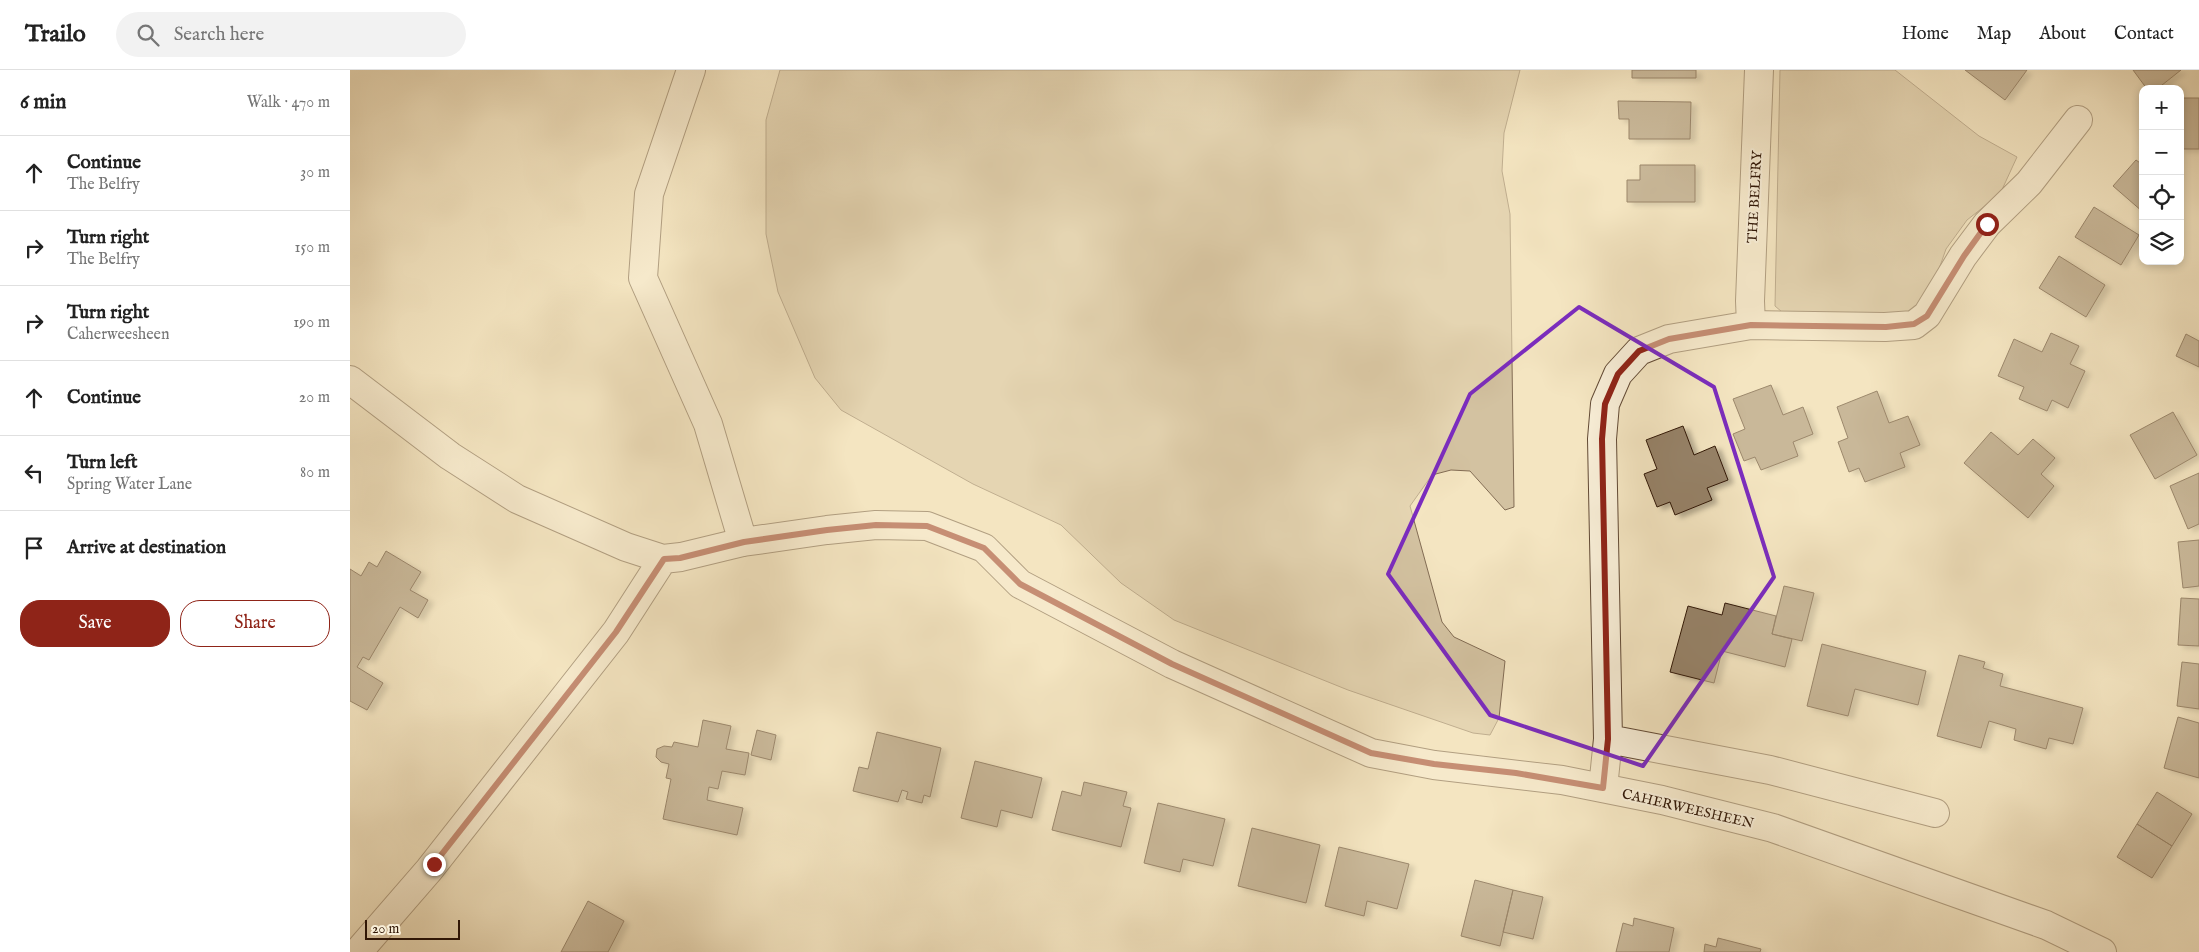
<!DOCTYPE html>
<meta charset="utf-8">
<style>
:root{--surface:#fff;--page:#f2f2f2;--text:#222;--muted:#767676;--line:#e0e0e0;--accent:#8f2418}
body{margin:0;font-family:"IM FELL English",serif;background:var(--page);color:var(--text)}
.controls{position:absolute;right:15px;top:15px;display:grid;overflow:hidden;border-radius:10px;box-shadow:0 2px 8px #0003}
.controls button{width:45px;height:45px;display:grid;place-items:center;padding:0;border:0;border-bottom:1px solid var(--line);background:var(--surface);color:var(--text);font:25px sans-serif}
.scale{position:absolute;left:15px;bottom:12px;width:95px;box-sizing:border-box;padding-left:5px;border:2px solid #311706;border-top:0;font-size:14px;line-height:18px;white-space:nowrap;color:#311706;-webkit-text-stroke:4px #f8eed7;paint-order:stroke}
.stop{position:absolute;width:15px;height:15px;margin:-11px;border:4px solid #8f2418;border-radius:50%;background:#fff}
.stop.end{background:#8f2418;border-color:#fff;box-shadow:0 1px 5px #0008}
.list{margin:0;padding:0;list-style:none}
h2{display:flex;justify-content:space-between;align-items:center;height:65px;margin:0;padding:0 20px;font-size:21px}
h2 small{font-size:16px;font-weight:400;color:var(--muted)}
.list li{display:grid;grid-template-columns:32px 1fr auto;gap:15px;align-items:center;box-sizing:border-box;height:75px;padding:0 20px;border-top:1px solid var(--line)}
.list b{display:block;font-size:19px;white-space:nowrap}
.list p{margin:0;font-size:16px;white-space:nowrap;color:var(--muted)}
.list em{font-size:16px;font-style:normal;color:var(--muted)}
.actions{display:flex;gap:10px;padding:15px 20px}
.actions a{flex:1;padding:11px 0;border:1px solid var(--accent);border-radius:20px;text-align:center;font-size:18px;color:var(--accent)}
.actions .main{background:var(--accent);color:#fff}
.icon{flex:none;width:28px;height:28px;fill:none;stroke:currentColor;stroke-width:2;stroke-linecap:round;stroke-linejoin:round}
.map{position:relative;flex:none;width:1849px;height:882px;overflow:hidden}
header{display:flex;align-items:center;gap:30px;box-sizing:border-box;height:70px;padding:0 25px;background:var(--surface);border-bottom:1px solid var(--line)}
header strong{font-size:24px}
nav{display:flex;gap:28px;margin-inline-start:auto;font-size:18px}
.search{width:350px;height:45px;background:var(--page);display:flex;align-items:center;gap:12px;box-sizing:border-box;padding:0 18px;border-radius:28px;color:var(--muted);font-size:19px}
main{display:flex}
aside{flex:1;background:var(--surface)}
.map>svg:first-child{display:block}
.green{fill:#d3c2a1;stroke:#826c54}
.building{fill:#968267;stroke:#311706;filter:url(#shadow)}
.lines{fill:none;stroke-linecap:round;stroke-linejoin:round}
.street-casing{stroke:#624a35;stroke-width:30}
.street{stroke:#f8eed7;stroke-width:28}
.route{stroke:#8f2418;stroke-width:6}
.marked{fill:none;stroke:#7b2cbf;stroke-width:4;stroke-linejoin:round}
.labels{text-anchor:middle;stroke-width:4;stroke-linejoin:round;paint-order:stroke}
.street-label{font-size:14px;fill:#311706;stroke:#f8eed7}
</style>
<header>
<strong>Trailo</strong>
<div class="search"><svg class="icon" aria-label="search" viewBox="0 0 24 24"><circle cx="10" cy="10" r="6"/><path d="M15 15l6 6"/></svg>Search here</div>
<nav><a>Home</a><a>Map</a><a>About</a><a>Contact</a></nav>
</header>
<main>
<aside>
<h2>6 min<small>Walk · 470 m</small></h2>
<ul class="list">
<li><svg class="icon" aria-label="ahead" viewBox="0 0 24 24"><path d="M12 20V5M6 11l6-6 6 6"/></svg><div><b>Continue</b><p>The Belfry</p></div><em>30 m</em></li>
<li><svg class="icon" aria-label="right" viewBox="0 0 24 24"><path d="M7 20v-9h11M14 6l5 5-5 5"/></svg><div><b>Turn right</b><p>The Belfry</p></div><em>150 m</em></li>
<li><svg class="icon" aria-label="right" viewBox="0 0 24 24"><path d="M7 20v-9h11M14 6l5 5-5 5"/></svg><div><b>Turn right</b><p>Caherweesheen</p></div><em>190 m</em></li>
<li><svg class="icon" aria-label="ahead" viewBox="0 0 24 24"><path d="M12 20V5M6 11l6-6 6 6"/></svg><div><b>Continue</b></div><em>20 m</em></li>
<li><svg class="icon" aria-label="left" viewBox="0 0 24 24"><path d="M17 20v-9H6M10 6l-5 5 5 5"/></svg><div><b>Turn left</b><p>Spring Water Lane</p></div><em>80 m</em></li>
<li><svg class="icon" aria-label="arrive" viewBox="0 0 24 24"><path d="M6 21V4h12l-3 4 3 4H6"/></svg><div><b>Arrive at destination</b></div></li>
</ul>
<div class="actions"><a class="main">Save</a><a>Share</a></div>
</aside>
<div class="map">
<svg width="1849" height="882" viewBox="0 0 1849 882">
<defs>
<filter id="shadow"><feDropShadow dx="5.5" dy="3" stdDeviation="2.5" flood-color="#0004"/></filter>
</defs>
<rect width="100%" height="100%" fill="#f4e5c1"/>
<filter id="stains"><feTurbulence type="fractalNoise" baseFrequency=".004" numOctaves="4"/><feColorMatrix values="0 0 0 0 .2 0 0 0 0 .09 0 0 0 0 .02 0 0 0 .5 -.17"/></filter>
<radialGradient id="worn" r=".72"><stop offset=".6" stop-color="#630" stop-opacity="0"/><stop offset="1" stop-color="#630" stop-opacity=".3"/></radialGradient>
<path class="green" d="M430,0H1170L1154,63L1152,101L1160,144L1164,437L1155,440L1120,401L1101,400L1082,405L1060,436L1092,552L1104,567L1155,591L1149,648L1140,665L1123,663L998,620L824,550L771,513L711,455L623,414L491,340L465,308L428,222L416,164V50Z
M1430,0H1545L1629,66L1667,87L1650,124L1617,150L1596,179L1583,216L1568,241L1559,244L1432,242L1425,236Z"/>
<path class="building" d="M1282,0H1346V8H1282Z
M1615,0H1677L1655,30Z
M1783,0H1831L1807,19H1797Z
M1832,28H1849V79H1830Z
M1268,31L1341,32L1340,69H1279V49H1269Z
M1786,90L1793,95V142L1763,116Z
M1290,95H1345V132H1277V110H1290Z
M1744,137L1789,165L1771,195L1725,167Z
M1709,186L1755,215L1736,247L1689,218Z
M1701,263L1729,276L1720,294L1735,301L1718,338L1702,330L1697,341L1669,329L1674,317L1648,306L1664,269L1692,282Z
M1836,264L1849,271V297L1826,286Z
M1421,315L1433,345L1453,337L1463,364L1443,372L1448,386L1411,400L1405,387L1394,391L1383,364L1395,359L1383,329Z
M1527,321L1539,353L1558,346L1570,375L1550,383L1555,397L1515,412L1509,398L1499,402L1488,372L1498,368L1487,337Z
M1823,342L1847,385L1805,409L1780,365Z
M1333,356L1344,385L1365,376L1378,410L1357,418L1362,430L1325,445L1320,432L1307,437L1294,404L1307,399L1296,370Z
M1641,362L1668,385L1683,369L1705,388L1691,404L1704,416L1678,448L1614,393Z
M1849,403V454L1838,459L1820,416Z
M1849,470V516L1833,518L1828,472Z
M36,481L71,502L60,520L78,530L68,548L50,537L19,590L13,587L7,597L33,613L17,640L0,631V499L11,506L19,492L27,497Z
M1434,516L1464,523L1452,571L1422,564Z
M1831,528L1849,529V576L1828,575Z
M1375,533L1426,546L1422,564L1442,569L1435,597L1372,581L1364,613L1320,602L1338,536L1372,545Z
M1472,574L1576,601L1568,635L1505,619L1498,646L1457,636Z
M1609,585L1635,592L1633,598L1653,604L1650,616L1733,638L1723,674L1699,668L1696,679L1664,670L1666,659L1639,651L1631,678L1587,666Z
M1832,592L1849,594V639L1827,636Z
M1828,647L1849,653V708L1814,698Z
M353,650L381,656L376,679L399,683L395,705L372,701L368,719L359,717L357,730L393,738L387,765L313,749L321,709L316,708L319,694L311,692L306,687L307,679L314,676L322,677L324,672L348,677Z
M407,660L426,665L421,690L401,685Z
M527,662L591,678L580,727L574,725L572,733L556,729L558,722L552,720L548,732L503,721L509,697L518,699Z
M625,691L692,708L682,748L651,740L647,757L611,748Z
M734,712L777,722L773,736L781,738L771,777L702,760L712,721L731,726Z
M1807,722L1842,744L1822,776L1787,754Z
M808,733L875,749L863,796L833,789L830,802L794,793Z
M1787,754L1822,776L1802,808L1767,787Z
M902,758L970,775L956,833L888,816Z
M989,777L1059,794L1047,839L1017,831L1014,846L975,836Z
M1125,810L1163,820L1150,876L1111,866Z
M1163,820L1193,827L1183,869L1153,862Z
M238,831L274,851L258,882H211Z
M1284,848L1324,858L1319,882H1266L1273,853L1283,856Z
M1368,868L1411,879L1410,882H1354L1355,874L1366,877Z"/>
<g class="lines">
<g class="street-casing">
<path id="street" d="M341,0L299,124L293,208L358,354L393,472
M1401,255L1535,257L1564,255L1577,245L1613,186L1637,154L1679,113L1728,50
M0,310L100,386L167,429L276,477L313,489L331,487L393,472L477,460L526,455L577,456L634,478L670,514L822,594L1021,683L1084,695L1212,710L1312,730L1423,758L1696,855L1752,882
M1258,669L1420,700L1585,743
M1253,718L1258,669L1252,369L1255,334L1268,304L1289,281L1319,269L1401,255L1400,231L1409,0
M8,882L79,800L266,562L313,489"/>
</g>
<use href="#street" class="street"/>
</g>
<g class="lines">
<path class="route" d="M84,794L266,562L314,489L330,488L394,472L477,460L526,455L577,456L634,478L670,514L822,594L1021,683L1084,694L1166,703L1253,718L1258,669L1252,369L1255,334L1268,304L1289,281L1319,269L1401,255L1536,257L1564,254L1577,246L1614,186L1637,154"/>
</g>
<path d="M0 0H1849V882H0ZM1229,237L1364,317L1424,507L1293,696L1140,645L1038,504L1120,324Z" fill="#f4e5c1" fill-opacity=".55" fill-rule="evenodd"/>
<path class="marked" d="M1229,237L1364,317L1424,507L1293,696L1140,645L1038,504L1120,324Z"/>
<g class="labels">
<g class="street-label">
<text transform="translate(1404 127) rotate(-87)" y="5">THE BELFRY</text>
<text transform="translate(1338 738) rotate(13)" y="5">CAHERWEESHEEN</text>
</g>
</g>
<rect width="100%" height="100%" filter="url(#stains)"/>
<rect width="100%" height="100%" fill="url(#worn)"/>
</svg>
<div class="controls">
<button>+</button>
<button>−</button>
<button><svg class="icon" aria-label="locate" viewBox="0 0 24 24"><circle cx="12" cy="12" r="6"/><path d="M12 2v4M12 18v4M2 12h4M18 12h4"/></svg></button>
<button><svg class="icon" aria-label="layers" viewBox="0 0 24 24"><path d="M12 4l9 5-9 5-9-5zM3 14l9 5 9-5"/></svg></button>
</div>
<div class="scale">20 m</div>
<div class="stop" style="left:1637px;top:154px"></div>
<div class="stop end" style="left:84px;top:794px"></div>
</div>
</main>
